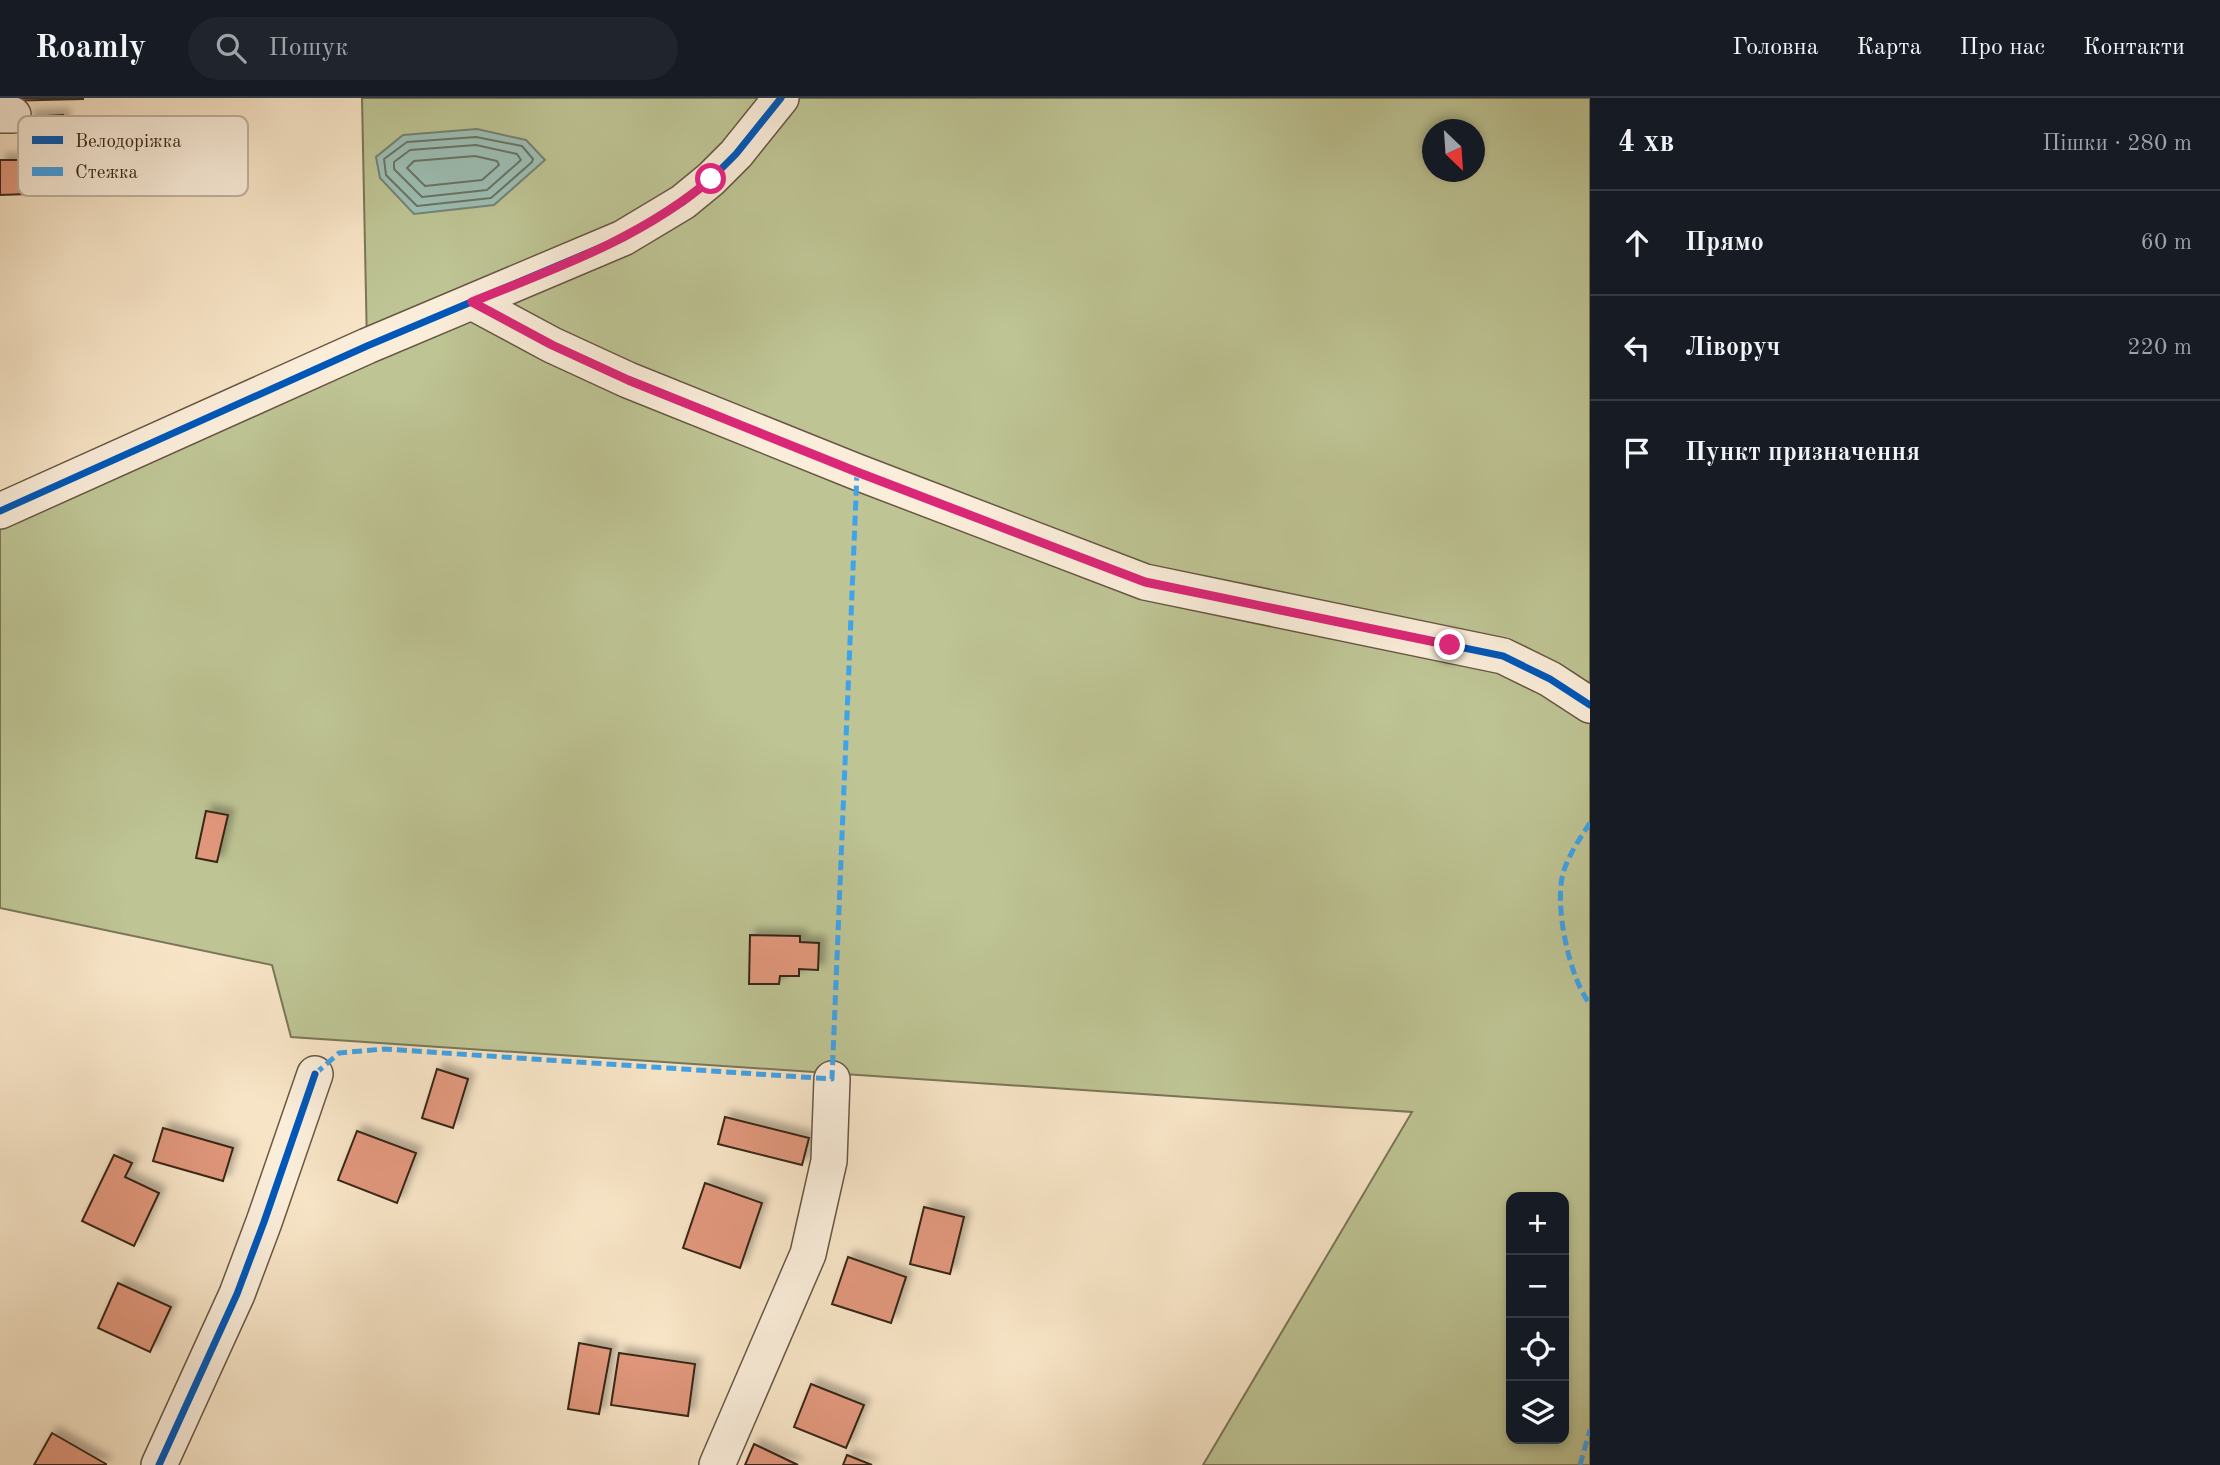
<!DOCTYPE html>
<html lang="uk">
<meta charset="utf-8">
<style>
:root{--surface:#171b24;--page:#20242c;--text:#f1f3f6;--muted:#9ea1a6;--line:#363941}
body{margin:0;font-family:"Old Standard TT",serif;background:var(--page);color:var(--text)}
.controls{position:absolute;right:21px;bottom:21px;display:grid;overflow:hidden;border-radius:14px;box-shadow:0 4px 10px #0003}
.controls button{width:63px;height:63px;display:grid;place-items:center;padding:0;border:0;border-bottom:2px solid var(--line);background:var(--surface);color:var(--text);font:35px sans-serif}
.compass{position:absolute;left:1422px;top:21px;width:63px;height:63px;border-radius:50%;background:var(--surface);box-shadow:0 4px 10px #0003;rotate:155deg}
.stop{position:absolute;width:21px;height:21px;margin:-16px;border:5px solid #db2777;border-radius:50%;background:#fff}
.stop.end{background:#db2777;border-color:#fff;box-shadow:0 2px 7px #0008}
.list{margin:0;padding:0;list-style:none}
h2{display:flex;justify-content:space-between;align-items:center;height:91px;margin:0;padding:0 28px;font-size:30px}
h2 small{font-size:23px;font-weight:400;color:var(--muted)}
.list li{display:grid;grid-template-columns:46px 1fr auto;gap:21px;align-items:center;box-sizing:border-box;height:105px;padding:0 28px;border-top:2px solid var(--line)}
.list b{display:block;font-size:26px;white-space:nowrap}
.list em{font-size:23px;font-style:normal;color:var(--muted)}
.icon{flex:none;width:38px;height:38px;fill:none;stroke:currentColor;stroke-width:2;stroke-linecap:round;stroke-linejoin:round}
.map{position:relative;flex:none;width:1590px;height:1367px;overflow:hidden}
header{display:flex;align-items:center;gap:42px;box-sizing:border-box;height:98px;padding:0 35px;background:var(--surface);border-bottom:2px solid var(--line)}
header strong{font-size:33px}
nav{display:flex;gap:38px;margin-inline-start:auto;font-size:24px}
.search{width:490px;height:63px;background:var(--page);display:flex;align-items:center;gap:18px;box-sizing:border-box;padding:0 24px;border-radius:38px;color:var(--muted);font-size:26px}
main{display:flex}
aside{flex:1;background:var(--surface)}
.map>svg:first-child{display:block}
.green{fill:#bec494;stroke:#7b7656;stroke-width:2;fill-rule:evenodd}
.water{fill:#9dbfb5;stroke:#758376;stroke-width:2}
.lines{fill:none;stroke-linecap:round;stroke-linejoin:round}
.shore{stroke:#6a7466;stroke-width:2}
.building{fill:#e1977b;stroke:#382818;stroke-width:2;filter:url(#shadow)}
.minor-casing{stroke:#685744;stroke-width:38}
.minor{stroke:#faedda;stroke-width:35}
.quiet{stroke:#3fa3ea;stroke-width:5;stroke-dasharray:10 5;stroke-linecap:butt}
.cycleway-casing{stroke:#faedda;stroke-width:11}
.cycleway{stroke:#0057b8;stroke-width:7}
.route{stroke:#db2777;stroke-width:9}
.key{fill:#faedda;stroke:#c0b2a0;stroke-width:2}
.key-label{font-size:19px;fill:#382818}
</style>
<header>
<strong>Roamly</strong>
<div class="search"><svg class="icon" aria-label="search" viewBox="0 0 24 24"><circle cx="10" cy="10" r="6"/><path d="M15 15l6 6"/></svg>Пошук</div>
<nav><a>Головна</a><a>Карта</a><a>Про нас</a><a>Контакти</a></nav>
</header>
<main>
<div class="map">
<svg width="1590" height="1367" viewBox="0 0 1590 1367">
<defs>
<filter id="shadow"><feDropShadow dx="6" dy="-6" stdDeviation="3.5" flood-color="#0004"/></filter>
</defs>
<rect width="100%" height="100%" fill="#f7e4c6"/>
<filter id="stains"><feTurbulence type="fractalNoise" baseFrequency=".00286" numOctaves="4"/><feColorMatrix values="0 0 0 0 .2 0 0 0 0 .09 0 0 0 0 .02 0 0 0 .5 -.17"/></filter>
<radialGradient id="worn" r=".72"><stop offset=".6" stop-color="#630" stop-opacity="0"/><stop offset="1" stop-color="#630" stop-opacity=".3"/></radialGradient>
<path class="green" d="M362,0H1590V1367H1203L1412,1014L291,939L272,867L0,810V413L367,248ZM1433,32H1475V74H1433ZM1511,1099H1564V1341H1511Z"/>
<path class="water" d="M477,31L526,42L545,62L494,107L414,116L380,80L376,59L403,37Z"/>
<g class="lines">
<path class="shore" d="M476,39L522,48L533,61L532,64L491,100L417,108L386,77L384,61L407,44Z
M476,47L517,56L521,62L487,92L422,99L394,71V64L410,52Z
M475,58L497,63L499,67L482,82L425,88L407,70L414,63Z"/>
</g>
<path class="building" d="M0,0H83V1L0,3Z
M63,17L65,50L31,52L28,19Z
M0,62H28V96L0,97Z
M206,713L228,717L217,764L196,760Z
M750,837L800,838V844L819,845L818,872L799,871V878H780L779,886H749Z
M437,971L468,981L453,1030L422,1020Z
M725,1019L809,1040L802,1067L718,1046Z
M163,1030L233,1050L223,1083L153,1063Z
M357,1033L416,1055L397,1105L338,1082Z
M114,1057L132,1065L125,1079L159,1095L134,1148L82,1123Z
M705,1085L762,1105L740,1170L683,1150Z
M924,1109L964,1119L950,1176L910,1166Z
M848,1159L906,1179L891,1225L832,1206Z
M118,1185L171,1209L150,1254L98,1230Z
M579,1245L611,1251L599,1316L568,1311Z
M619,1255L695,1266L688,1318L611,1307Z
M811,1286L864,1307L846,1350L794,1329Z
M52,1335L106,1366V1367H34Z
M754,1346L798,1367H745Z
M847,1357L872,1367H843Z"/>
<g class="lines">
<g class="minor-casing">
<path id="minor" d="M0,17H13
M472,204L552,247L628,282L857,374L1145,484L1503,558L1550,581L1590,607
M0,413L367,248L623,140L683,104L711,81L736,56L781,0
M159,1367L237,1196L264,1124L315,976
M717,1367L808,1156L829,1063L832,981"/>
</g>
<use href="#minor" class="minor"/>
<path class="quiet" d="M1590,725C1580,740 1570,755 1564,772C1553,804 1569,880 1590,906
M315,976L339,955L384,951L832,981L857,374
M1580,1367L1590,1332"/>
<g class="cycleway-casing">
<path id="cycleway" d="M472,204L552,247L628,282L857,374L1145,484L1503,558L1550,581L1590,607
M0,413L367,248L623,140L683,104L711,81L736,56L781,0
M159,1367L237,1196L264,1124L315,976"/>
</g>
<use href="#cycleway" class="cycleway"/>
</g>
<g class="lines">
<path class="route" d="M711,81C642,140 556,170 472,204L552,247L628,282L857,374L1145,484L1450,547"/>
</g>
<rect x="18" y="18" width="230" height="80" rx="10" class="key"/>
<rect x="32" y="38" width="31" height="8" fill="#0057b8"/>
<rect x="32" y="69" width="31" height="9" fill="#3fa3ea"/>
<g class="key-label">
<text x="75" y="49">Велодоріжка</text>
<text x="75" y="80">Стежка</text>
</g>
<rect width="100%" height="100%" filter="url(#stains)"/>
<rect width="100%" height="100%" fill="url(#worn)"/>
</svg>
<div class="controls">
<button>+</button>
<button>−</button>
<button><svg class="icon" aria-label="locate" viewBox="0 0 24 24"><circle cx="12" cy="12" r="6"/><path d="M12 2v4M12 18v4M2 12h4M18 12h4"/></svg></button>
<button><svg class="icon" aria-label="layers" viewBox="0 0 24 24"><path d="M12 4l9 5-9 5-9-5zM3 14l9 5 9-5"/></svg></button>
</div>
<svg class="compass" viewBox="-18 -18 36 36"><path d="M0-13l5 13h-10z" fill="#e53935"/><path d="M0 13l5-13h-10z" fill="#9ea1a6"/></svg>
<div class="stop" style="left:711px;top:81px"></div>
<div class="stop end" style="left:1450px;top:547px"></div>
</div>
<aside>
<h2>4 хв<small>Пішки · 280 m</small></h2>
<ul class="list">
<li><svg class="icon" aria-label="ahead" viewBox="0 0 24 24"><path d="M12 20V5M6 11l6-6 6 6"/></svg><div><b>Прямо</b></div><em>60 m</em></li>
<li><svg class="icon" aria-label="left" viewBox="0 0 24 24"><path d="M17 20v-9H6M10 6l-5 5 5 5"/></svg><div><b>Ліворуч</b></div><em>220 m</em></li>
<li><svg class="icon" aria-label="arrive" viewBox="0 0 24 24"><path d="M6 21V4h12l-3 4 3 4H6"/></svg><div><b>Пункт призначення</b></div></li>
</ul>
</aside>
</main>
